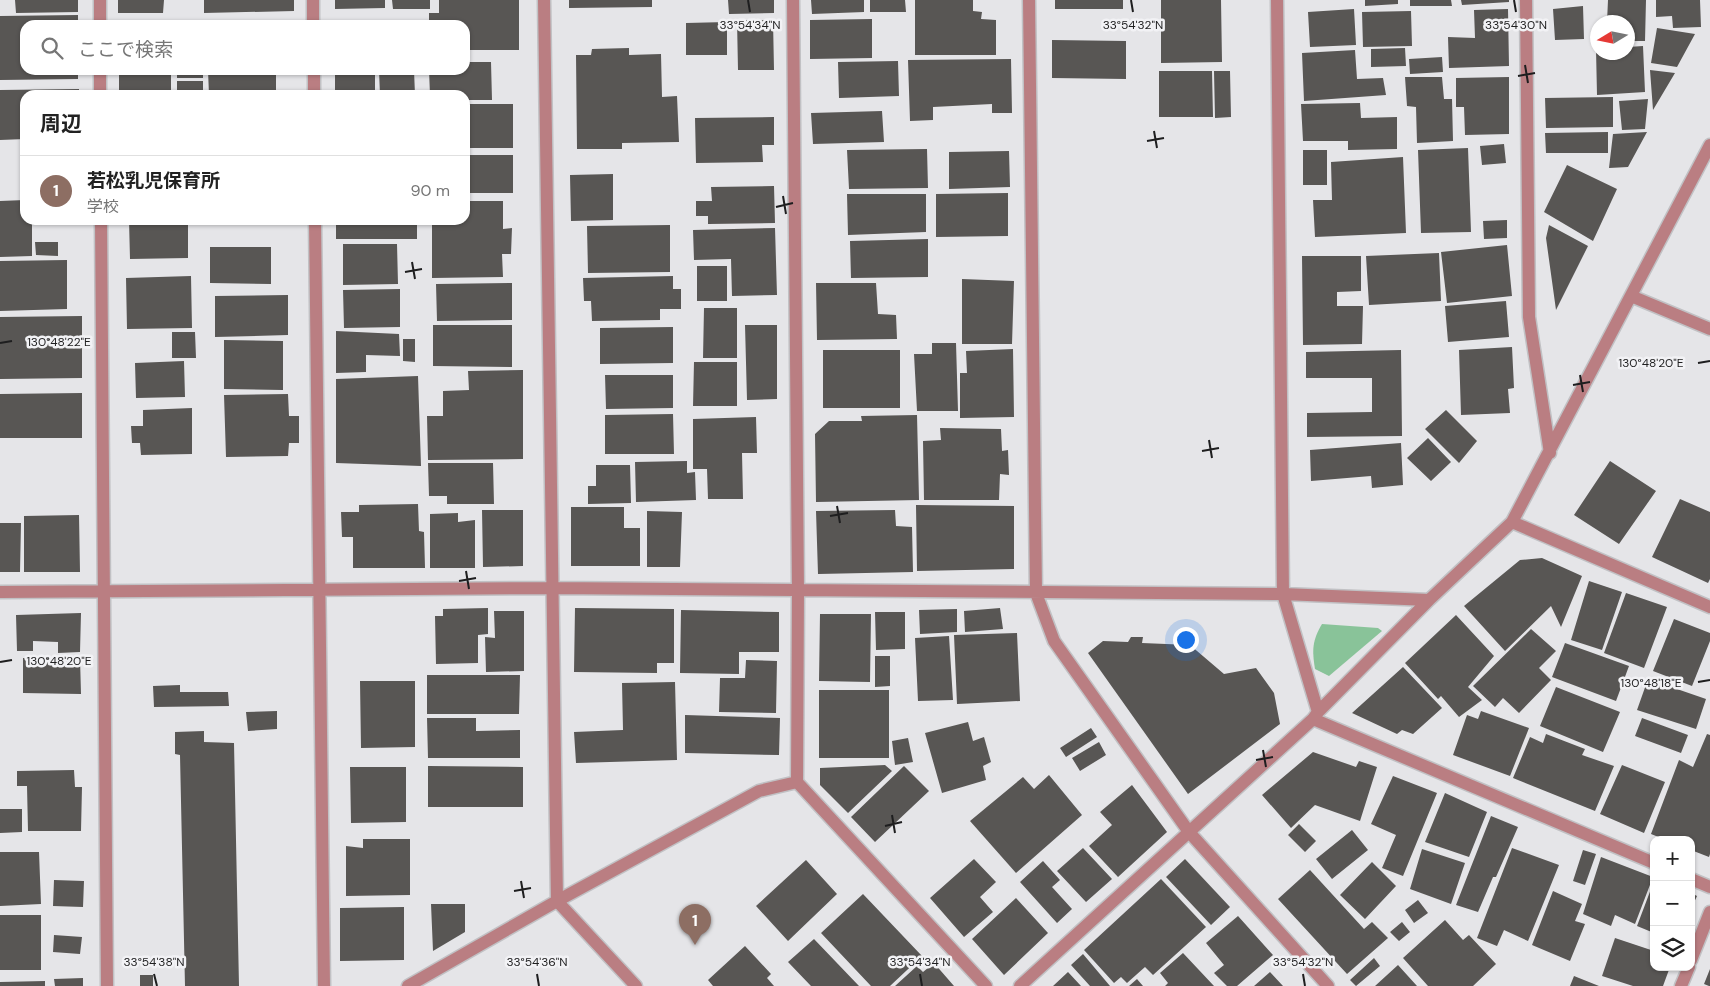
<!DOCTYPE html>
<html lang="ja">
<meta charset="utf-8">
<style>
:root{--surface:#fff;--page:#f6f6f6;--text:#222;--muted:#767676;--line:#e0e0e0;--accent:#b45309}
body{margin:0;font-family:"DM Sans","Noto Sans JP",sans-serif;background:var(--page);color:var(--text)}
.controls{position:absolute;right:15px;bottom:15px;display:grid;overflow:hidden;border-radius:10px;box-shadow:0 1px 4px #0004}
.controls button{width:45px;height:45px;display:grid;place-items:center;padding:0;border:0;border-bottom:1px solid var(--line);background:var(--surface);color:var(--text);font:25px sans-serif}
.compass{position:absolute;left:1590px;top:15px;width:45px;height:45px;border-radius:50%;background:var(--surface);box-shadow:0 1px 4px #0004;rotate:260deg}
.you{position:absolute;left:1185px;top:639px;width:18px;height:18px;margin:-12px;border:4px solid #fff;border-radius:50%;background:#1a73e8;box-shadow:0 0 0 8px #1a73e833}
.badge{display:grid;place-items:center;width:32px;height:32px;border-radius:50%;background:var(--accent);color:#fff;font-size:16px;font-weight:700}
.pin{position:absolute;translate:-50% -41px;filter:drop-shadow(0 1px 2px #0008)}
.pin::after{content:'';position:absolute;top:26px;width:18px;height:15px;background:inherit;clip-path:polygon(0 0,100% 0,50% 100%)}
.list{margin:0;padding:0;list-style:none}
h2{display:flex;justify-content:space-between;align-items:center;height:65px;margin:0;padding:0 20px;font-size:21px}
h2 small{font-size:16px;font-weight:400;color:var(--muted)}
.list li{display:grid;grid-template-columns:32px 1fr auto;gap:15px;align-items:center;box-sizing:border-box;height:70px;padding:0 20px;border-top:1px solid var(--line)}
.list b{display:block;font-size:19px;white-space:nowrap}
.list p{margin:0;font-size:16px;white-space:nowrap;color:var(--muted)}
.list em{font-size:16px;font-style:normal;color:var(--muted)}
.icon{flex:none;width:28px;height:28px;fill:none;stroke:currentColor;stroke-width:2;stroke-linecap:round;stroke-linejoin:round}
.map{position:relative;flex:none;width:1710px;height:986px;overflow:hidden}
.search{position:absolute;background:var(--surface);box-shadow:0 1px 4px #0004;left:20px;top:20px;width:450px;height:55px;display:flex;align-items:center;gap:12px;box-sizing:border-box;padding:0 18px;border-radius:15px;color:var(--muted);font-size:19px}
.panel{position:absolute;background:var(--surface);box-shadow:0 1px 4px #0004;left:20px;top:90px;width:450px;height:135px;border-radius:15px}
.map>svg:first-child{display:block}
.green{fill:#89c399}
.building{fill:#585654}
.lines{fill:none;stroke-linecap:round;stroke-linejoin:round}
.minor-casing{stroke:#c1c1c4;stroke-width:15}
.minor{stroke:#ba7e82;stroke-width:12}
.ticks{fill:none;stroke:#1e1e1f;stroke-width:2}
.ticks-label{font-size:12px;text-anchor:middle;fill:#1e1e1f;stroke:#f2f2f5;stroke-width:5;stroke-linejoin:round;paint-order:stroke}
</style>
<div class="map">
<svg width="1710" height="986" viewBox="0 0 1710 986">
<rect width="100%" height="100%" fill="#e5e5e8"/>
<path class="green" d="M1322,624L1378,628L1382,631L1329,676L1315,669C1312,650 1312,641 1322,624Z"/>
<path class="building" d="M15,0H78V12L16,13Z
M118,0H164L163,13H118Z
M204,0H294V11L204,13Z
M335,0H385V8L335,9Z
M392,0H430V9H393Z
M439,0H519V50H465V25H429V13H439Z
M569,0H652V7L569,8Z
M728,0H774V13L729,14Z
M811,0H864V12L812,14Z
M870,0H905L906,12H870Z
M915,0H973V11L982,12L981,19L996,20V55H915Z
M1055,0H1123V9H1055Z
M1161,0H1221L1222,62L1161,63Z
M1365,0H1398V4L1365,6Z
M1410,0H1451L1452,6H1410Z
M1461,0H1509V2L1462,5Z
M1608,0H1646L1645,41H1628V22H1607Z
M1656,0H1700L1701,27L1673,28L1672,16L1656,17Z
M1583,6L1584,39L1555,40L1553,9Z
M1354,9L1356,45L1310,47L1308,12Z
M1508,9L1509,66L1449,68L1448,37L1475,38L1474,10Z
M1411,11L1412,46L1363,47L1362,12Z
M78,15V25H25V70H78V79L0,80V16Z
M872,19V58L810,59V20Z
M737,20H773L774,70H738Z
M335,21H371V25H335Z
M727,22V55H686V23Z
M1657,28L1695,34L1677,67L1651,63Z
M1052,40L1126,41V79L1052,78Z
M1643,46L1645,92L1597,95L1596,49H1598V52H1628V47Z
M629,48V55L661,54L662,97L677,96L679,142L622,143V149H577L576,55H591L592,49Z
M1405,48L1406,66L1371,67V49Z
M1355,50L1357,79L1383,78L1386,95L1304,101L1302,53Z
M1442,57L1443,72L1410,74L1409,59Z
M1011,59L1012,113H992V104L933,107V120L910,121L908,60Z
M898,61L899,96L839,98L838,62Z
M465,62H491L492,100H465V95H430L429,70H465Z
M119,70H171V95H119Z
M177,70H203V78H177Z
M208,70H276V95H209Z
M335,70H375V95H335Z
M379,70H414L415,95H380Z
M1650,70L1675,73L1653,110Z
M1159,71H1212L1213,117H1159Z
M1214,71H1230L1231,117L1215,118Z
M1405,77H1442L1444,99H1452L1453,141L1417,143L1416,107L1407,106Z
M1509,77V134L1465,135L1464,107H1456V78Z
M177,81H203V95H177Z
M79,89V95H25V139L0,140V90Z
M1613,97V127L1546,128L1545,98Z
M1648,99L1645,129L1622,130L1619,101Z
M1360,103L1361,118L1397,117V149L1348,150V141H1303L1301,104Z
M465,104H513V148H465Z
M882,111L884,142L813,144L811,113Z
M774,117V145H762L763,162L696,163L695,118Z
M1608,132V153H1546L1545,133Z
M1647,132L1628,167L1609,168L1613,134Z
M1504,144L1506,163L1482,165L1480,146Z
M1468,148L1471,232L1421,233L1418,150Z
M927,149L928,188L849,189L847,150Z
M1303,150H1327V185H1303Z
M1009,151L1010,187L949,189V152Z
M465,155H513V193H465Z
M1403,157L1406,233L1315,237L1313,200H1332L1331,162Z
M1567,165L1617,189L1593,241L1544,212Z
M613,174V220L571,221L570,175Z
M774,186L775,223L708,224V216H696V201H712L711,187Z
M1008,193V236L936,237V194Z
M847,194H926V232L848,235Z
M25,200V220H32V256L0,257V201Z
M465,201H503V229L512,228L511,254H502L503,277L432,278V220H465Z
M129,220H188V258L130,259Z
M336,220H417V239H336Z
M1507,220V238L1484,239L1483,221Z
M670,225V272L588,273L587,226Z
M1549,225L1588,246L1556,310L1546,238Z
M775,228L777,295L732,296L731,259L694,260L693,230Z
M928,239V277L851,278L850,241Z
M35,242H58V256L36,255Z
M343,244H397L398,284L343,285Z
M1507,245L1512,296L1447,303L1441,252Z
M210,247H271V284L210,283Z
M1439,253L1441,301L1369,305L1366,256Z
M1302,256H1361V291L1337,292V306H1363L1362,344L1303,345Z
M67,260V309L0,311V261Z
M697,266H727V301H697Z
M191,276L192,328L127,329L126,278Z
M673,276V289H681V309H660V320L592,321L591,301H584L583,278Z
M962,279L1014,281L1012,344H962Z
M512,283V320L437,321L436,284Z
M816,283H876L878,314L896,315L897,339L817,340Z
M400,289V327L344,328L343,290Z
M288,295V335L215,337V296Z
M1506,301L1509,337L1448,342L1445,306Z
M704,308H737V358H703Z
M82,316V378L0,379V317Z
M433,325H512V367L433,366Z
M745,325H777V399L747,400Z
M673,327V363L600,364V328Z
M336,331L399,334L400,356L366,355V372L336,373Z
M172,332H195L196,358H172Z
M403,339H415V362L403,361Z
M224,340L283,341V390L224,389Z
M932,343H956L958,411H917L914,354H932Z
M1512,347L1514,388L1508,389L1510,413L1461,415L1459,350Z
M1013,349L1014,417L960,418V373H967L966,351Z
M823,350H900V408H823Z
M1401,350L1402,436L1307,437V413L1372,412V378H1306V352Z
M184,361L185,397L136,398L135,363Z
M694,362H737V406H693Z
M523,370V459L428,460L427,416H443V391L469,390L468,371Z
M605,375H673V408L606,409Z
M418,376L421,466L336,463V379Z
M82,393V438H0V394Z
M288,394L289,416H299V443H289L288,456L226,457L224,395Z
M192,408V454L141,455L140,443H132L131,426H143V410Z
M1446,410L1477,441L1459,463L1425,429Z
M673,414L674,454H605V415Z
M917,415L919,500L816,502L815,434L829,421H862L861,416Z
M756,417L757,453H742L743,499H708L707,469H693V419Z
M940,428L1001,429L1002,451L1008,450L1009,475L1000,474L999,500H924L923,441L941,440Z
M1428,438L1451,462L1431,481L1407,458Z
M1401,443L1403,485L1372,488L1371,476L1311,481L1310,450Z
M687,461V473L695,472L696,500L636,502L635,462Z
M1610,461L1656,491L1619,544L1574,515Z
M428,463H493L494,504H447V496H429Z
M596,465H630L631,503L588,504V486H596Z
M1680,499L1710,512V579L1708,583L1652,557Z
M418,504L419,531L424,532L425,568H353V537H342L341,512H359V505Z
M916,505L1014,506V569L917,571Z
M571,507H624V528H640V566H571Z
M482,510H523V566L483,567Z
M895,510L896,526L912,527L913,572L818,574L816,511Z
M647,511L682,512L680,567H647Z
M458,513V522L475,520V568H430V514Z
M79,515L80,572H24V516Z
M0,523H21L20,572H0Z
M1542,558L1582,576L1561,627L1551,606L1505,651L1464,606L1520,560Z
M1589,581L1622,592L1602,650L1571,640Z
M1626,593L1667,607L1644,668L1604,653Z
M488,608V634L478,635V663L436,664L435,616H443V609Z
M575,608L674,609V663H657V673L574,672Z
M1000,608L1003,629L965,632L964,611Z
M957,609V632L920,634L919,610Z
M681,610L779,612V652H739V674L680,673Z
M494,611H524V671L486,672L485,637L495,638Z
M875,612H905V649L876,650Z
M81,613L80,652L58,653V642L33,641V651H17L16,615Z
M820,614H871L870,682L819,681Z
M1456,615L1494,656L1468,687L1482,700L1459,717L1441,696L1438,699L1405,663Z
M1674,619L1710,633V641L1692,686L1653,671Z
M1531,629L1556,651L1539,668L1551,680L1519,713L1503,698L1495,707L1473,686Z
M1017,633L1020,701L957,704L954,635Z
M949,636L953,700L918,701L915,638Z
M1131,637H1143L1142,643L1190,645L1224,674L1256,668L1274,693L1280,724L1188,794L1088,653L1103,641L1128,642Z
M1565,643L1629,666L1616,701L1552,677Z
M875,656H890V686L875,687Z
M23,658H80L81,694L23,693Z
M746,660L777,661L776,713L719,712L720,678H745Z
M1403,667L1442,708L1413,734L1402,730L1397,734L1352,713Z
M427,675H520L519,714H427Z
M1648,679L1706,699L1696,729L1637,710Z
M360,681H415V747L361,748Z
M675,682L677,760L576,763L574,732L623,730L622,683Z
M180,685V692H228L229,706L154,707L153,686Z
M1556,687L1620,712L1603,752L1540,726Z
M819,690H889V758H819Z
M277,711V729L248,731L246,712Z
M1481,711L1529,728L1510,776L1453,755L1467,715L1478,719Z
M685,715L780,718L779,755L685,753Z
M427,718H476V731L520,730V758H428Z
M1642,718L1688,735L1681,753L1635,736Z
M968,722L973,741L984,737L991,762L983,766L986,780L942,793L925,733Z
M1091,728L1097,737L1066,757L1060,748Z
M204,731V742L234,743L239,986H185L180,755L175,754V732Z
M1546,734L1585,749L1582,755L1614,766L1595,811L1513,778L1530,737L1543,743Z
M1707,734L1710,735V854L1709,857L1691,850V840H1666L1651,834L1679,760L1693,767Z
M908,738L913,762L895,765L892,741Z
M1099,742L1106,755L1080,771L1072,758Z
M1313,752L1356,767L1359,761L1377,767L1360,821L1315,805L1291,828L1262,795Z
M885,765L892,771L848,813L820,785V768Z
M1622,765L1665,782L1644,833L1600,814Z
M428,766L523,767V807H428Z
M904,766L929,791L875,842L851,817Z
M350,767H406V822L351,823Z
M74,770L75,787H82L81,831H28L27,786H17V771Z
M1049,775L1082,815L1016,873L970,821L1023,777L1034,789Z
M1393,776L1437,793L1403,876L1382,868L1396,835L1371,824Z
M1132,785L1167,832L1118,877L1089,846L1112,825L1100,812Z
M1445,793L1487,812L1469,857L1425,842Z
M0,809H22V832L0,833Z
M1491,816L1518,827L1496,877H1493L1478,912L1456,905Z
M1299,824L1316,841L1305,852L1288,835Z
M1352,830L1368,850L1332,879L1316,859Z
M363,839H410V895L346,896V846L363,848Z
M1083,848L1112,879L1086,902L1057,871Z
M1512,848L1559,865L1528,941L1504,930L1497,946L1477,938Z
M1422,849L1465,863L1451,904L1410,889Z
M1583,850L1596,854L1585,885L1573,881Z
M0,852H39L41,904L0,906Z
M1601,857L1653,877L1635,924L1615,915L1611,926L1583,914Z
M974,859L996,882L980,897L993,912L964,937L930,898Z
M1185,859L1230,907L1211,925L1166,877Z
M806,860L837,894L788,941L756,906Z
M1043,861L1060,880L1052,887L1072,909L1057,923L1020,882Z
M1372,862L1396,886L1365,919L1340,895Z
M1310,870L1364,929L1372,922L1388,938L1347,974L1278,899Z
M1161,879L1206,927L1153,975L1145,967L1127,983L1121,977L1114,983L1084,950Z
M54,880L84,881L83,907L53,906Z
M1654,881V933L1637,926Z
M1553,891L1582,904L1575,921L1585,924L1570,961L1532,945Z
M1691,893L1697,896L1691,909Z
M863,894L922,956L890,986H871L821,933Z
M1016,898L1048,933L1004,975L972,939Z
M1418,900L1428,913L1414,923L1405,910Z
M431,904H465V932L433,951Z
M404,907V960L340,961V908Z
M0,915H41V970H0Z
M1238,916L1273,955L1237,986H1227L1214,973L1224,965L1206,943Z
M1445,920L1463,940L1469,935L1496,964L1473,986H1428L1403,958Z
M1402,922L1410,932L1399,941L1390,932Z
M54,935L82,937L80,954L53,952Z
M1615,938L1654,951V967H1670L1663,986H1633L1602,976Z
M814,939L859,986H811L788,962Z
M745,946L771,974L767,978L774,986H713L708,980Z
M1183,953L1214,986H1165L1168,983L1160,973Z
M1083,954L1110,986H1090L1071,965Z
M1374,958L1380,966L1356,986L1350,980Z
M934,963L954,986H895L917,966L923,972Z
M1398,965L1417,986H1375Z
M1710,969V986H1709L1704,984Z
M1068,972L1081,986H1053Z
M1270,972L1283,986H1254Z
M140,975H153V986H140Z
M1574,976L1599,986H1570Z
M83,978V986H55L54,979Z
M1137,979L1143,986H1129Z
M45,981V986H0V982Z"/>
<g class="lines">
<g class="minor-casing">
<path id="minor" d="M100,0V25
M313,0V25
M544,0L557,901L636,986
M793,0L798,591L797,782L986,986
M1029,0L1036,593L1054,641L1189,832L1328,986
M1277,0L1283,594L1318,712
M1526,0L1529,317L1550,453
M100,70V95
M314,70V95
M101,220L107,986
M315,220L324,986
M1631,296L1710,329
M1512,522L1710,607
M0,592L553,588L1283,594L1429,600
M1313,719L1654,863
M1691,879L1710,887
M1691,960L1710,912
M408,986L557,901L759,791L797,782
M1020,986L1313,719L1318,712L1429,600L1512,522L1710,145
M1681,986L1689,967"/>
</g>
<use href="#minor" class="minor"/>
</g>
<path class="ticks" d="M748,0L750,12M1131,0L1133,12M1514,0L1516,12M1525,65L1528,83M1518,76L1535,73M1154,131L1157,148M1147,141L1164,138M783,196L786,214M776,207L793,203M412,262L415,279M405,272L422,269M0,343L12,341M1698,363L1710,361M1580,375L1583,392M1573,385L1590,382M1209,440L1212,458M1202,451L1219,448M837,506L840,523M830,516L848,513M466,571L469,589M459,581L476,578M0,662L12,660M1698,682L1710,680M1263,750L1266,767M1256,760L1273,757M892,815L895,833M885,826L902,822M521,881L524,898M514,891L531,888M154,974L157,986M537,974L539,986M920,974L922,986M1303,974L1305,986"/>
<g class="ticks-label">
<text x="750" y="29">33°54'34"N</text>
<text x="1516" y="29">33°54'30"N</text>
<text x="1133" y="29">33°54'32"N</text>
<text x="59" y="346">130°48'22"E</text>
<text x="1651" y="367">130°48'20"E</text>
<text x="59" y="665">130°48'20"E</text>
<text x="1651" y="687">130°48'18"E</text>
<text x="154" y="966">33°54'38"N</text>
<text x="537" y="966">33°54'36"N</text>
<text x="920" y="966">33°54'34"N</text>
<text x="1303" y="966">33°54'32"N</text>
</g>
</svg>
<div class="controls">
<button>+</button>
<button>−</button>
<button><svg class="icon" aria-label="layers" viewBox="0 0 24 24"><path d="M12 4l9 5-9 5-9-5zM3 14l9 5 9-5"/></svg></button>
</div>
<svg class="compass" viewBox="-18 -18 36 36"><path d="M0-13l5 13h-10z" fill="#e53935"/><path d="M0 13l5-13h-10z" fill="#767676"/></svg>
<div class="you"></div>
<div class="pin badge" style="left:695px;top:945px;background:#8d6e63">1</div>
<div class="search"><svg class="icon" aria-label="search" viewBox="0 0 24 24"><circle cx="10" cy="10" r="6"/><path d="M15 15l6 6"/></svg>ここで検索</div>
<section class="panel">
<h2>周辺<small></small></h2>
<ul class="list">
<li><span class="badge" style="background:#8d6e63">1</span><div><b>若松乳児保育所</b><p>学校</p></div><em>90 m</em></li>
</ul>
</section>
</div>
